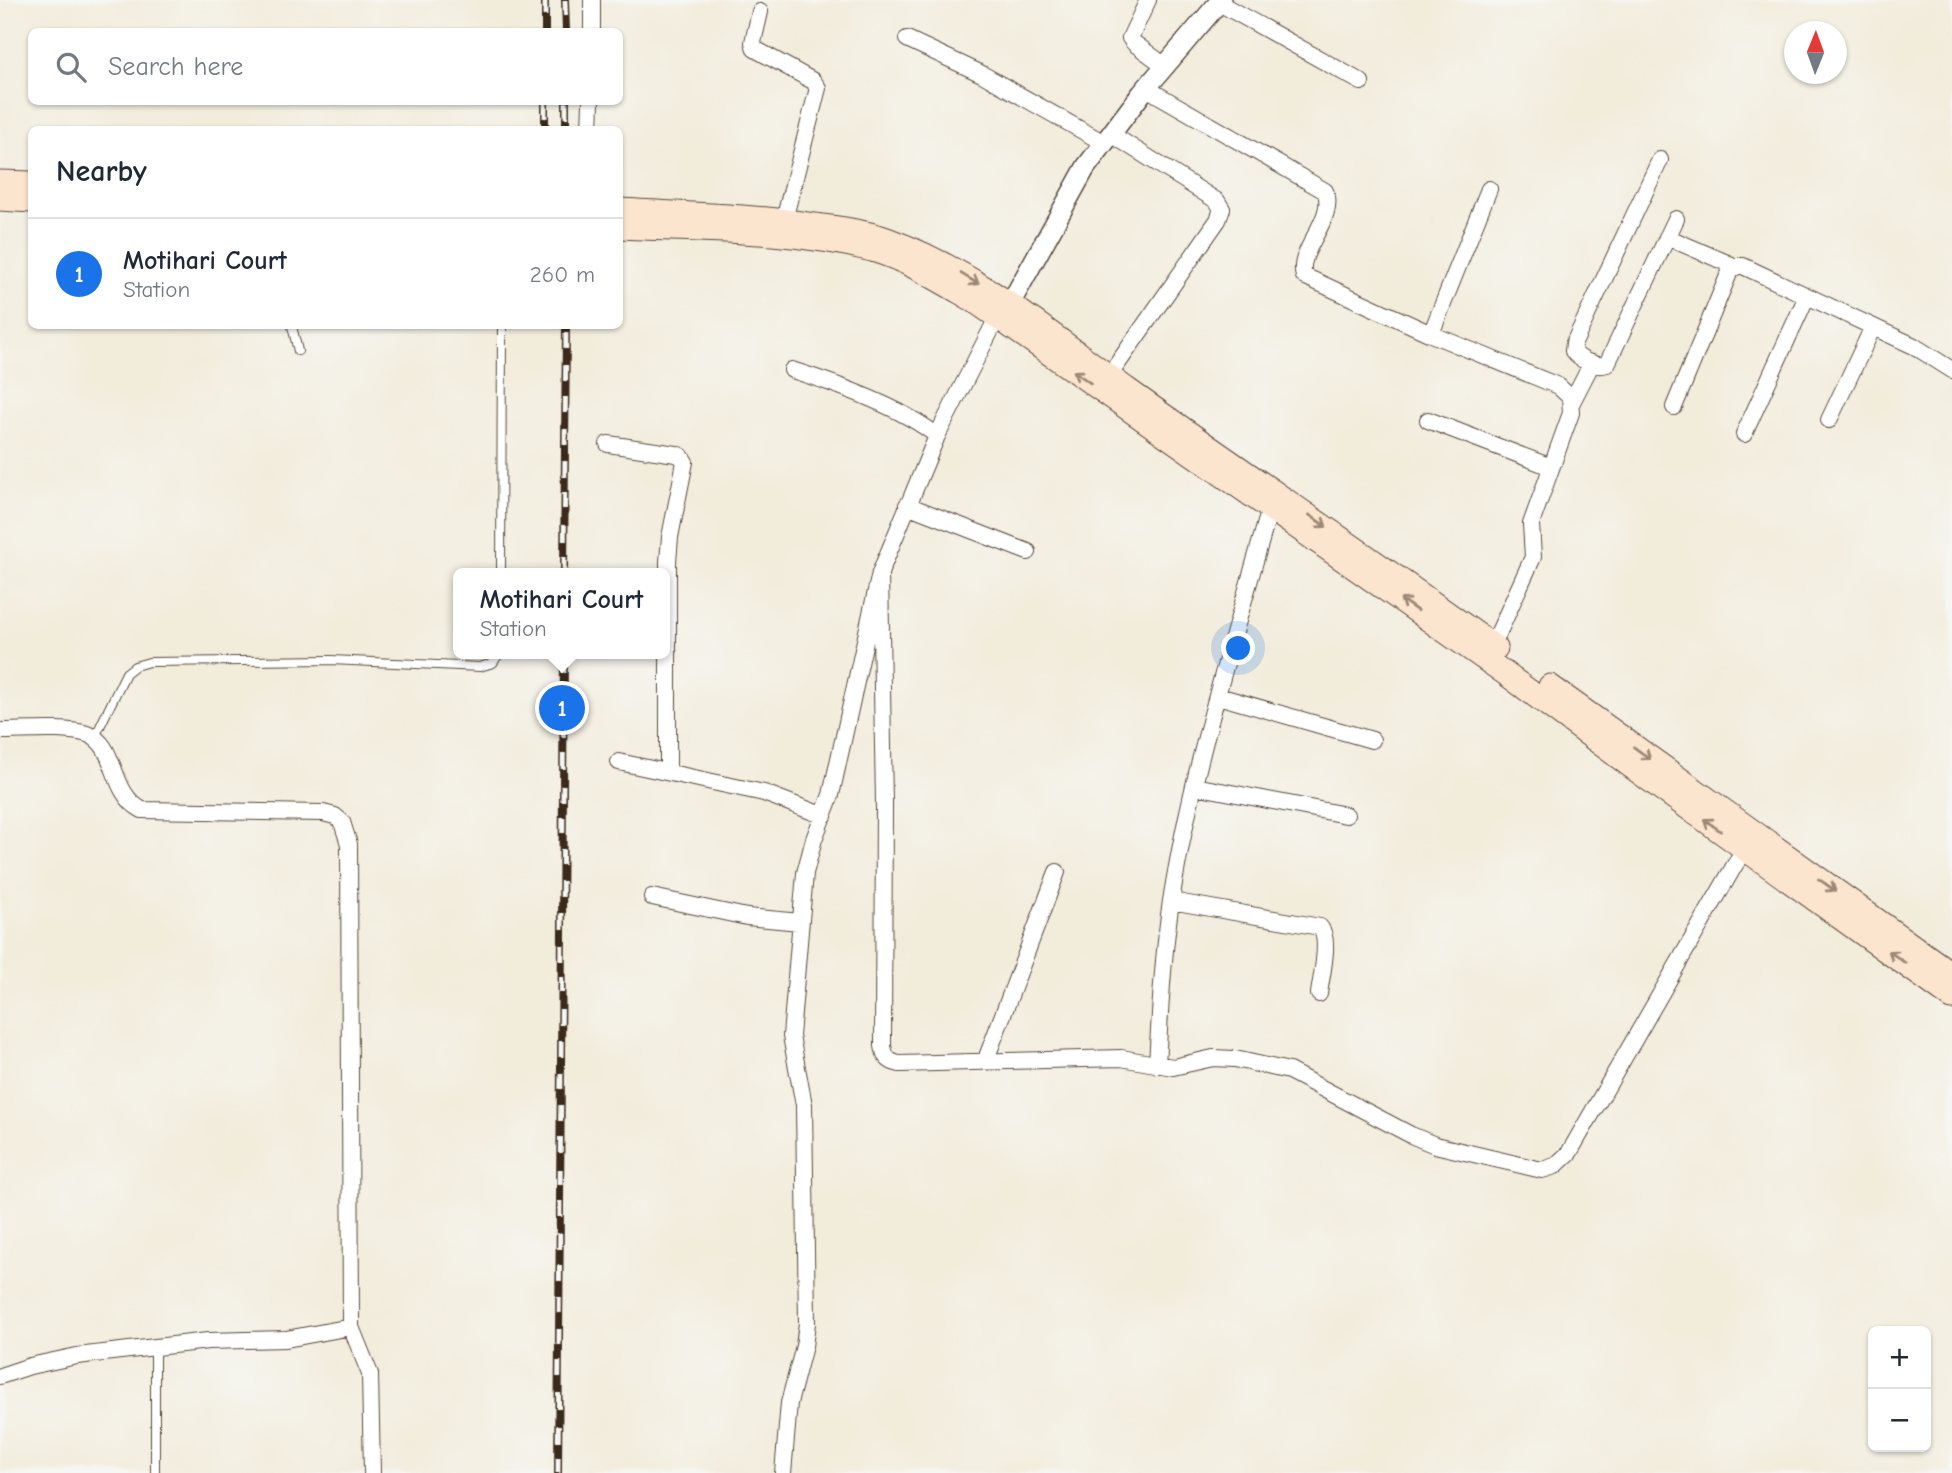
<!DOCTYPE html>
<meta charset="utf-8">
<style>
:root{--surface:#fff;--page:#f2f2f3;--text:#1f2937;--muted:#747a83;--line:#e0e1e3;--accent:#1a73e8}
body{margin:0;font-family:"Comic Neue",sans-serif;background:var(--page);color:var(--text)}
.controls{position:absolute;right:21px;bottom:21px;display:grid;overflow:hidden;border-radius:10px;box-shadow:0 2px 5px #0004}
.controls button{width:63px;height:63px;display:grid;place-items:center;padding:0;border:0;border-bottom:2px solid var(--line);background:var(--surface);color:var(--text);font:35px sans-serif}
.compass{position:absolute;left:1784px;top:21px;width:63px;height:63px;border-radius:50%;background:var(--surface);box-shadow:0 2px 5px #0004;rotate:1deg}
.you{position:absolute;left:1239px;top:649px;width:24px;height:24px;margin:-18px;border:5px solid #fff;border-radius:50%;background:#1a73e8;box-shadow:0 0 0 10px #1a73e833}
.badge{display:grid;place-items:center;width:46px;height:46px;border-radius:50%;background:var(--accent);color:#fff;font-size:23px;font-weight:700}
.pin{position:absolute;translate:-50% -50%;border:4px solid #fff;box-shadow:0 2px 7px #0006}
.popup{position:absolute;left:453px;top:568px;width:217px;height:91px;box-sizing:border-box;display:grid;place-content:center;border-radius:10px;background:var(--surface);filter:drop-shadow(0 2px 5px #0005);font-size:23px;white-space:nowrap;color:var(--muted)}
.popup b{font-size:26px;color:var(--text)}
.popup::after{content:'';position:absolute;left:50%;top:100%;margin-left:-14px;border:14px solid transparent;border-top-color:var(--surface)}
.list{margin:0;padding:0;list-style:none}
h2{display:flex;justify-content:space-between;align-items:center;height:91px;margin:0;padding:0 28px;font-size:30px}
h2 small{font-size:23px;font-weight:400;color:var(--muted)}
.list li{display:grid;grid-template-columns:46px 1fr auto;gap:21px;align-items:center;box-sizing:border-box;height:112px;padding:0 28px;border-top:2px solid var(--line)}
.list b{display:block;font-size:26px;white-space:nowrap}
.list p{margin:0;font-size:23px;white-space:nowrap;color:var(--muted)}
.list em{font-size:23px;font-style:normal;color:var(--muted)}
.icon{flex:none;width:38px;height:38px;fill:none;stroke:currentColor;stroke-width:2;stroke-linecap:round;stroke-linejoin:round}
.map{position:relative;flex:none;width:1952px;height:1473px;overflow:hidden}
.search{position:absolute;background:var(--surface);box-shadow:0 2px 5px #0004;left:28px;top:28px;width:595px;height:77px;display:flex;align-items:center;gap:18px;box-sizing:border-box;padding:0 24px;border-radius:10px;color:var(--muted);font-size:26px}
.panel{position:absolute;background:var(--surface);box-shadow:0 2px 5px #0004;left:28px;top:126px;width:595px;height:203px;border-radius:10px}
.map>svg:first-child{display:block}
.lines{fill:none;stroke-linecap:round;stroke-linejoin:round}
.service-casing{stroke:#56473a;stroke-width:10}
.minor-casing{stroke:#56473a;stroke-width:18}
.tertiary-casing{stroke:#56473a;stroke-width:22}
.secondary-casing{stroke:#56473a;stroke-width:25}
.service{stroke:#fff;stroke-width:8}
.minor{stroke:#fff;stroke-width:16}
.tertiary{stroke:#fff;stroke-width:19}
.secondary{stroke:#fce5cf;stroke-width:23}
.rail-casing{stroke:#3b2a1e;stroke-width:8}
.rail{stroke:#f6f6f2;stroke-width:5;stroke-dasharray:16;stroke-linecap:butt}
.oneway{stroke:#9c8876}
</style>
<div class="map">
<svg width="1952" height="1473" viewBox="0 0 1952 1473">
<rect width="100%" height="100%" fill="#f6f6f2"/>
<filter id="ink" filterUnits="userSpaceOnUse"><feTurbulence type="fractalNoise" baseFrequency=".0143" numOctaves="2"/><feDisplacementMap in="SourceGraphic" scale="14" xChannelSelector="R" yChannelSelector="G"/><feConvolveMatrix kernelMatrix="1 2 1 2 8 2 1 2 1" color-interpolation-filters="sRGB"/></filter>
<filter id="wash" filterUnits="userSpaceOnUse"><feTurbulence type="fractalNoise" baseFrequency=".00686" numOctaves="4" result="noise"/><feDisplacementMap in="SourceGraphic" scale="28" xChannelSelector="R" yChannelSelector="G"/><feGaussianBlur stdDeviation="1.57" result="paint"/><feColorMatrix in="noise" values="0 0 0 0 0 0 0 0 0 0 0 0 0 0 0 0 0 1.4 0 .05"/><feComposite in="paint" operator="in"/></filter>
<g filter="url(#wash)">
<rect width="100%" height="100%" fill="#f2ecdb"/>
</g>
<g filter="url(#ink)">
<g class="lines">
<g class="service-casing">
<path id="service" d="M292,326L298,351
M501,573L502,326
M95,737L126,673L135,666L149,662L331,660L480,667L493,663L499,654
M155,1346V1473"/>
</g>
<g class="minor-casing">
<path id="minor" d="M1148,0L1130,38L1134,43L1165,66
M1219,3L1361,82
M760,12L753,42L755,49L813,81L818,88L784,220
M592,32V0
M907,39L982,74L1104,143
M1146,88L1325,191C1338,217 1295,252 1304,276L1431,334L1558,386L1570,397L1571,413L1531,524L1533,557L1493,645
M590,130L591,102
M1660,160L1574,343L1573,351C1579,360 1597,368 1607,364L1676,219
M1667,237L1734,266
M1431,334L1489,189
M792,370C836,384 902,407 937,436
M1109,376L1218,220L1222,209L1217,201L1111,134
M1572,402L1592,363
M1674,407L1730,271L1737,266H1743L1914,346L1952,370
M1428,420L1551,467
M1829,420L1873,327
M1744,434L1807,296
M608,444L676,454L681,456L685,462L670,537L668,562V772
M907,505L1028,552
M880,573L884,803L883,1046C885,1057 888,1062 900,1064L1121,1058L1173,1067L1213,1058L1235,1059L1289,1071L1411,1135L1435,1145L1542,1170L1555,1166L1569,1153L1744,849
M1218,696L1372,740
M0,731C24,731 66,727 87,734C118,744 109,793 142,810L323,813L335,816L342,822L349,844L351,1327L286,1339L208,1341L77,1356L30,1366L0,1376
M619,762L764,793L824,816
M1195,786L1346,815
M652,897L747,917L800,922
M1171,901L1320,927C1331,939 1321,977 1319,994
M985,1062L1057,872
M1157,1065C1160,1011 1163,955 1171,901C1192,768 1234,638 1270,508
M351,1327L370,1374L372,1473
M783,1473L789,1403L804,1346L807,1323L804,1105L791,1036L805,873L814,839L831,795L880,573L937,436L997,318L1004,311"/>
</g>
<g class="tertiary-casing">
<path id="tertiary" d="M1010,304L1086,167L1142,93L1221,0"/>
</g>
<g class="secondary-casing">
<path id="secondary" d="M0,182L32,183
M0,199L32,201
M620,210C685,214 750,215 815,225C839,228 864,231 887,239C978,272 1051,335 1128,390C1250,477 1375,560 1496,648
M620,227C703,231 790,229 872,250C907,260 942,282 973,300L1506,674L1663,790L1952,998
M1550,686L1952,974"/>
</g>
<use href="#service" class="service"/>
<use href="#minor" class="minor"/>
<use href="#tertiary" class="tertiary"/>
<use href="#secondary" class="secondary"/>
<g class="rail-casing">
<path id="rail" d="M545,0V32
M565,0L566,32
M545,102V130
M566,102V130
M564,573L566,326
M558,1473L564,654"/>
</g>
<use href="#rail" class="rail"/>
</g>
<defs><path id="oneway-shaft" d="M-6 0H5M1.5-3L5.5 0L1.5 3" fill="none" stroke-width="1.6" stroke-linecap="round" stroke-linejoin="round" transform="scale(1.75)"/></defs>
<g class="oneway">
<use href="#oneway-shaft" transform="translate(970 279) rotate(31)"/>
<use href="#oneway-shaft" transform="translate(1082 377) rotate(-144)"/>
<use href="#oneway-shaft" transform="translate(1318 521) rotate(35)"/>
<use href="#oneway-shaft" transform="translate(1409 605) rotate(-145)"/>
<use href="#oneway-shaft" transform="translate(1642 753) rotate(36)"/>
<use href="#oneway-shaft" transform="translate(1712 825) rotate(-144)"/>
<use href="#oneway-shaft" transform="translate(1827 885) rotate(35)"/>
<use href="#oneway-shaft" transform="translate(1897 957) rotate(-144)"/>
</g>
</g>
</svg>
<div class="controls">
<button>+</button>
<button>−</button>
</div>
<svg class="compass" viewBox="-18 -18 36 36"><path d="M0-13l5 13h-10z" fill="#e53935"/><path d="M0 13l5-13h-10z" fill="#747a83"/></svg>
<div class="you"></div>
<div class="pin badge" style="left:562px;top:708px">1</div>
<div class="popup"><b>Motihari Court</b>Station</div>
<div class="search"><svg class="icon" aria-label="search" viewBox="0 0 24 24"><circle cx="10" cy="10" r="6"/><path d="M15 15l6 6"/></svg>Search here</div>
<section class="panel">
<h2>Nearby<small></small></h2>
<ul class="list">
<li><span class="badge">1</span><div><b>Motihari Court</b><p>Station</p></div><em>260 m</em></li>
</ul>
</section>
</div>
